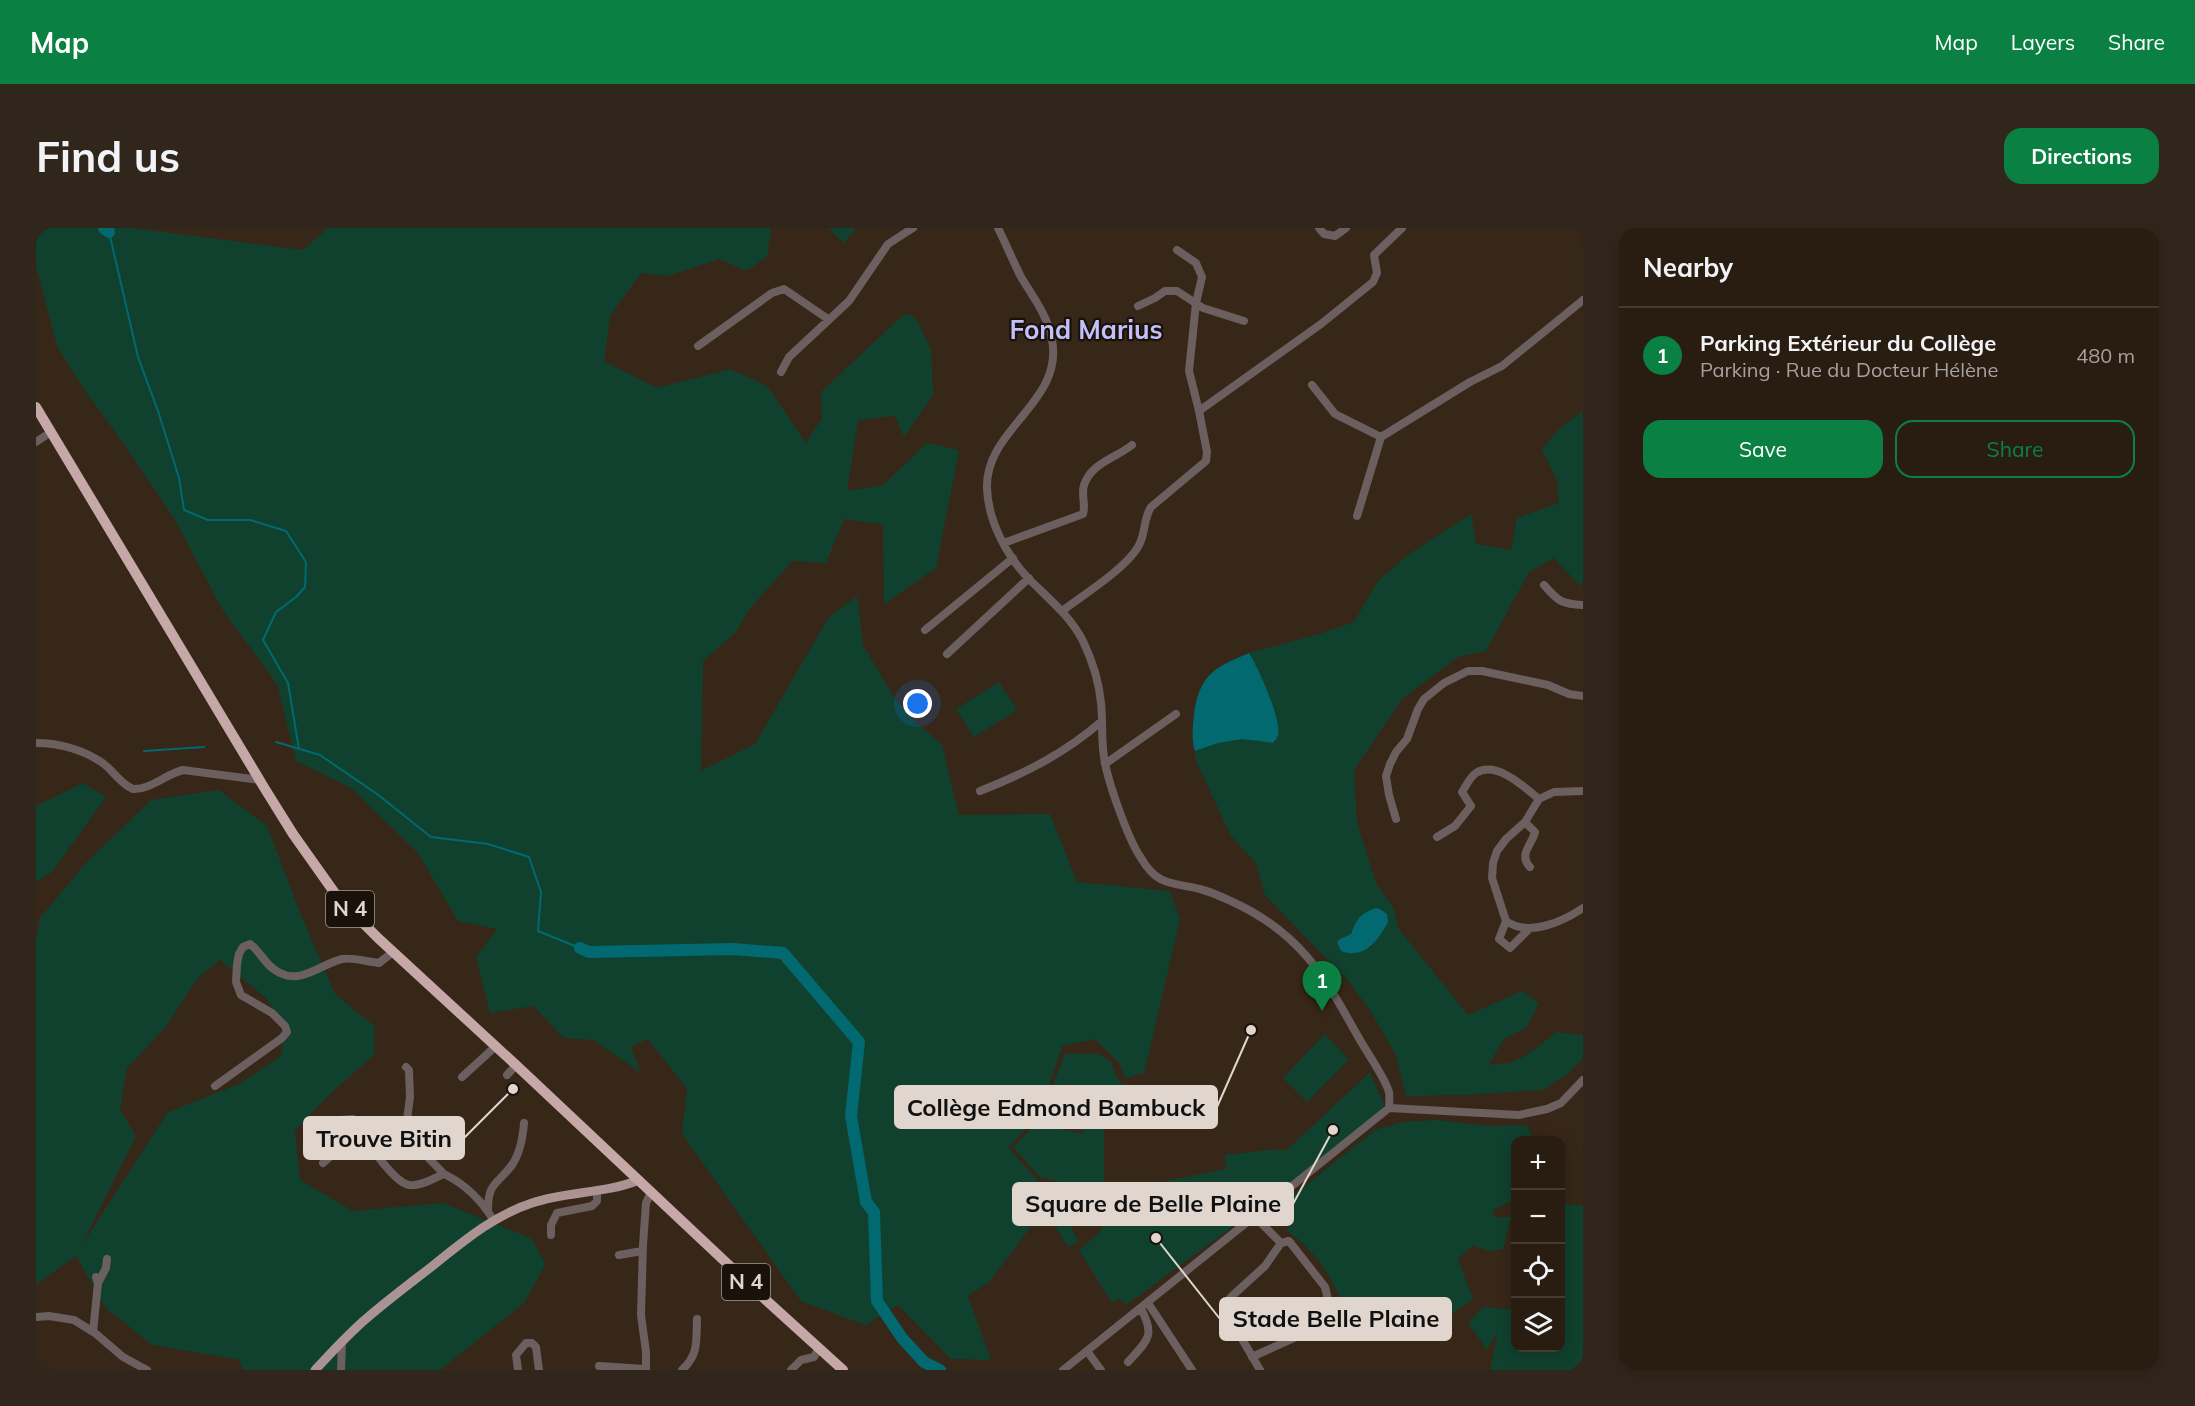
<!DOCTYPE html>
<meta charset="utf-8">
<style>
:root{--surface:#291d12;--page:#31261b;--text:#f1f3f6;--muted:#a5a29f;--line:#453b32;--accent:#0b8043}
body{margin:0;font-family:Mulish,sans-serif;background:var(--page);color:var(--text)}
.controls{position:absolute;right:18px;bottom:18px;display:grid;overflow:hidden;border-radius:12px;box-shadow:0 3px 15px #0003}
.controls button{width:54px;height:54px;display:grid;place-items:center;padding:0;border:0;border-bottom:2px solid var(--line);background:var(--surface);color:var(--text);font:30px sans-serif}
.you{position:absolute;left:882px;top:476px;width:21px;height:21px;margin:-15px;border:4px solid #fff;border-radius:50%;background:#1a73e8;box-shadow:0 0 0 9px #1a73e833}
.badge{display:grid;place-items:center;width:39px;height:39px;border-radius:50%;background:var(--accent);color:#fff;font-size:20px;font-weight:700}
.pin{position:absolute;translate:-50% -50px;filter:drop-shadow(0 2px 3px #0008)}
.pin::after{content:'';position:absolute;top:32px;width:21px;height:18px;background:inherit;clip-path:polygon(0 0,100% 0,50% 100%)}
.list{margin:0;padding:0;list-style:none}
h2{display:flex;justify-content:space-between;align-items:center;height:78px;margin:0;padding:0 24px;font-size:26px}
h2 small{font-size:20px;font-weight:400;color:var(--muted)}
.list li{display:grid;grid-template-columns:39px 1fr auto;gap:18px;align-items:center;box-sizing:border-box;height:96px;padding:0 24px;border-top:2px solid var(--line)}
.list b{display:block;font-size:22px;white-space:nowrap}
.list p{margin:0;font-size:20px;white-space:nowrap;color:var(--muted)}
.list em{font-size:20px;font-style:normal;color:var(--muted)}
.actions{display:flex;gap:12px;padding:18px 24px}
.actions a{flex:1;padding:14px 0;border:2px solid var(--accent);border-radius:18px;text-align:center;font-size:21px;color:var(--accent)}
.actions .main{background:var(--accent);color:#fff}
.icon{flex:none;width:33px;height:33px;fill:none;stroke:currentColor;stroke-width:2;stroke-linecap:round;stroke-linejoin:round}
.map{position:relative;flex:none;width:1547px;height:1142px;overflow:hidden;border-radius:18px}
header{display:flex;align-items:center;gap:36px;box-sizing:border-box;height:84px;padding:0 30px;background:var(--accent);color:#fff}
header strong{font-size:28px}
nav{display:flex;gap:33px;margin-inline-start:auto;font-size:21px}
.intro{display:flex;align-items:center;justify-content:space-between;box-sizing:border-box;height:144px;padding:0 36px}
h1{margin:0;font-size:42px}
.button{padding:15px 27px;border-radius:18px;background:var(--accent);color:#fff;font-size:21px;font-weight:700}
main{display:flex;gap:36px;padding:0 36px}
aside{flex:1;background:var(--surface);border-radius:18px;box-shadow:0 3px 15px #0003}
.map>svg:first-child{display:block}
.green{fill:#10412e;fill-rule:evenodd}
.water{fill:#026971}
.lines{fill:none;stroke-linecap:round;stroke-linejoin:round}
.stream{stroke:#026971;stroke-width:2}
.river{stroke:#026971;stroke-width:12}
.minor{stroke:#6b5f5f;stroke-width:8}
.major{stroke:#ac9393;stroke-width:9}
.highway{stroke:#c5a8a7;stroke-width:10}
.labels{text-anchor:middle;stroke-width:4.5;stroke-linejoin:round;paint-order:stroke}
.shield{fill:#19120b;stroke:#a59b93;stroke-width:1.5}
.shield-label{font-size:21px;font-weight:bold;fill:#e1d6cd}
.quarter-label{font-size:26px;font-weight:bold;fill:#c3bff9;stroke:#19120b}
.leader{fill:none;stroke:#e1d6cd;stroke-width:2}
.callout-dot{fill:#e1d6cd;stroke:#19120b;stroke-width:2}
.callout{fill:#e1d6cd;stroke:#e1d6cd;stroke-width:2}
.callout-label{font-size:24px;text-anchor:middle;font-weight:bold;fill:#111}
</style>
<header>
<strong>Map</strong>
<nav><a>Map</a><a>Layers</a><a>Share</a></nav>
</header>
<div class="intro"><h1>Find us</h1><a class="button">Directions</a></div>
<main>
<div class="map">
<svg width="1547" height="1142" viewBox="0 0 1547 1142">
<rect width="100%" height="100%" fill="#372718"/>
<path class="green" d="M0,0H96L267,22L292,0H735L731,29L710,43L683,31L633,48L605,45L574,88L568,133L621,160L694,141L731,158L770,215L786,190L785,164L866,88L873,86L880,90L895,122L897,167L868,209L859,188L822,192L811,263L847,257L891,215L923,222L900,340L848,376L847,296L808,291L790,335L756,333L712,383L700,404L667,433L665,543L719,516L793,389L821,368L827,417L860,472L875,490L906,517L923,587L1014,586L1041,654L1134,663L1144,692L1108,845L1089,850L1084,836L1059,811L1026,818L1011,864L1042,901L1000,890L972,919L1002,953L1065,968L1032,991L1042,1014L1032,1019L1008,981L954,1053L932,1068L955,1132L915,1131L862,1077L829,1097L765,1073L646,906L651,861L612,811L595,818L604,844L557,812L528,810L497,778L454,785L440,729L461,701L422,693L382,625L315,560L260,533L241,456L186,381L138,290L88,216L51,166L21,118L0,38Z
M792,0H820L808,15Z
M1547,183V354L1544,358L1518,330L1493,344L1450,423L1422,429L1366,471L1318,542L1321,595L1340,655L1358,681L1362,700L1432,787L1486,763L1503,775L1491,799L1468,811L1453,836C1479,840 1501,820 1520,804L1547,807V831L1530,847L1506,862L1426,867L1370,868L1360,827L1335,784L1314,755L1229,667L1220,635L1195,608L1159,531V523L1182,515L1206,511L1236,515L1243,505L1234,469L1213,425L1283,406L1318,394L1342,353L1373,326L1435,286L1440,316L1475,322L1481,290L1523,275L1521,253L1506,221L1525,199ZM1340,680L1344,681L1349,700L1334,720L1304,711L1315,706L1322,691Z
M963,454L981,482L938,509L920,481Z
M47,555L70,569L16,644L0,654V578Z
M183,562L231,598L265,687L299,766L338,798V827L295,865L259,903L264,952L317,983L407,975L495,1010L510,1036L488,1075L404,1142H207L204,1132L116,1117L70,1080L40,1028L0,1056V713L4,690L49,636L115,572ZM184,732L229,769L249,798L245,828L203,856L132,884L44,1020L100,908L84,882L91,840L128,801L162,750Z
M1289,806L1313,832L1271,874L1247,850Z
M1029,826H1062L1074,833L1084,855L1092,857L1079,890L1068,898V966L1004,949L977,919L1000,896L1048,906L1014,864Z
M1334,844L1348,876L1347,882L1221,981L1090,1077L1084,1070L1076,1075L1043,1022L1064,1004L1072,987L1068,979L1076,955L1110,957L1190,941L1189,927L1233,922H1251Z
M1401,892L1454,898L1490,897L1495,906L1494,912H1480L1479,971L1457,982V989H1475L1467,1021L1451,1023L1437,1017L1422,1031L1437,1071L1405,1093L1376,1091L1364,1076L1356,1071L1313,1091C1297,1052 1285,1027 1250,1002L1259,994L1245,977L1339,902L1367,894Z
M1528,976L1547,978V1142H1454L1462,1104L1451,1122L1432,1095L1447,1079L1479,1082L1480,1120H1524L1525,1072H1529L1527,1053H1524V978Z"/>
<path class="water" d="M1213,425C1222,439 1246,492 1242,507C1241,511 1239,512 1237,515L1206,511L1182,515L1159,523C1155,512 1157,498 1158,486C1164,446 1178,440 1213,425Z
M1340,680L1344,681L1351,686L1352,694C1342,713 1328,732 1305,723L1301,714L1304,711L1315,706C1321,690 1324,686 1340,680Z"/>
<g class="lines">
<path class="stream" d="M73,4L102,129L122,183L143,250L148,282L172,292H214L250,303L270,334L269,359L260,369L240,384L227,412L252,455L263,521
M240,514L284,527L341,566L395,609L452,616L493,629L505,664L502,703L544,720
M108,523L168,519"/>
<path class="river" d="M68,0L73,4
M544,720L553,724L697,721L747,725L823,814L815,888L830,974L838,984L841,1073L866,1110L888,1134L904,1142"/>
<path class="minor" d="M962,0C970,16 977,33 985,49C997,69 1012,88 1016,112C1028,174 949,201 951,260C952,293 971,329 994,352C1013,371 1034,388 1047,413C1056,432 1063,453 1065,475C1067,493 1065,511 1068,529C1071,552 1092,611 1105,630C1122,659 1136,654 1164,661C1176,664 1188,670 1199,675C1267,707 1289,750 1324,812C1332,826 1349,850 1353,864C1354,869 1353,876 1353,880
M1283,0L1288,6L1299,8L1310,0
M1141,22L1160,35L1166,49L1160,75L1153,143L1163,183
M1102,78L1119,70L1129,63H1141L1167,80L1208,93
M662,118L736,65L748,61L792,91
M745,144L753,129L813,73L852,16L877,0
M1276,157L1299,186L1345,209L1434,154L1466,138L1547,72
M0,214L15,204
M1321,288L1345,209
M968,315L1047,286C1050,276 1045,267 1048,257C1055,235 1080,230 1096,217
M1508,357C1522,373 1525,376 1547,377
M1026,383C1047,367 1089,341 1102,319C1110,306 1107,291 1115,279L1170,233L1171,224L1163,183L1285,96L1337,54L1341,45L1338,27L1366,0
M889,402L977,330
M911,426L993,350
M0,515C23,515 49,522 68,536C78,544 85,556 97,561C114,562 130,546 147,542L224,552
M1069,536L1140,486
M944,563C990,545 1029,525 1066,493
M1360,591L1353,567L1350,548L1354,536L1360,524L1371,511L1382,481L1388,471L1408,455L1432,443H1446L1512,457L1533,466L1547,468
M1489,594L1499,604C1496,617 1482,626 1494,639
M1401,609L1419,598L1435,578L1426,564C1430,558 1434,549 1440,545C1460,532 1488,559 1503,571
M1470,693C1493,709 1526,694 1547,680
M1493,701L1474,720L1463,711L1470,693L1456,650L1457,635L1461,623L1470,611L1489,594L1503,571L1518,564L1547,563
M370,839L373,842L374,869L369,906L408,946
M471,847L480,837
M426,849L460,818
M179,858L246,810L251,804L249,798L236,785L205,767L200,754L201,736L203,726L207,719L214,716C225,724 230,739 244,745C266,756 285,736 306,731C316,729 332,734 343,735L357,724
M281,909L304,892L317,891C326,906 356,954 373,957C384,959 398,950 408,946C429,956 446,973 458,993
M287,935L315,910L326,905
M452,982C452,954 461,957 476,937C484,925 487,908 488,895
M1219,989L1245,1015
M515,1007V997L521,985L556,978L561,973V964
M583,1027L606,1023
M62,1055L70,1040L71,1031
M1112,1075L1156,1142
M0,1089L13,1088L38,1092L59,1105L87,1129L111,1142
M57,1104L62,1055L60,1049
M1051,1123L1065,1142
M1216,1129L1297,1092L1289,1059L1253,1013L1245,1015L1229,1038L1195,1069L1188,1080L1224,1142
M1092,1134C1111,1113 1120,1108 1105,1081
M563,1138L609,1141
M305,1142L306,1114
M482,1142L480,1127L490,1115H496L500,1119L503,1142
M610,1142V1124L605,1087L607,1017L610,975L615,964
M646,1142C663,1126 660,1113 661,1091
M755,1142L765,1132L778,1129L783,1120
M1027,1142L1353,880L1483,887L1511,881L1525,875L1547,852"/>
<path class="major" d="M279,1142C296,1124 312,1106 331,1090C353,1071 376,1054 399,1036C429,1012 459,987 496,975C531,963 568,966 603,952"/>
<path class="highway" d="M0,179L229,561L257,606L303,671L342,710L480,837L731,1073L807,1142"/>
</g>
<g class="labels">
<g class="shield">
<rect x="290" y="663" width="48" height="36" rx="4.5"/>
<rect x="686" y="1036" width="48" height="36" rx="4.5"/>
</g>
<g class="shield-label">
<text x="314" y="688">N 4</text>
<text x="710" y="1061">N 4</text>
</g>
<g class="quarter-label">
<text x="1050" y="111">Fond Marius</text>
</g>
</g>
<path class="leader" d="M1215 802L1181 879M477 861L428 910M1297 902L1257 976M1120 1010L1184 1091"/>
<g class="callout-dot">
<circle cx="1215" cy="802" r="6"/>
<circle cx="477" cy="861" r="6"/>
<circle cx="1297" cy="902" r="6"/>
<circle cx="1120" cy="1010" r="6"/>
</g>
<g class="callout">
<rect x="859" y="858" width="322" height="42" rx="6"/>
<rect x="268" y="889" width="160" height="42" rx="6"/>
<rect x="977" y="955" width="280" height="42" rx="6"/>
<rect x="1184" y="1070" width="231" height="42" rx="6"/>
</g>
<g class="callout-label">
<text x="1020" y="888">Collège Edmond Bambuck</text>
<text x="348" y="919">Trouve Bitin</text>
<text x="1117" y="984">Square de Belle Plaine</text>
<text x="1300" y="1099">Stade Belle Plaine</text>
</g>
</svg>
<div class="controls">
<button>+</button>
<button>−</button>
<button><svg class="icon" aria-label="locate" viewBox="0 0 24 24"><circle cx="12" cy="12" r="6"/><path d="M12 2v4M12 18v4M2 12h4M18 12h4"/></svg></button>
<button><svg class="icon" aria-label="layers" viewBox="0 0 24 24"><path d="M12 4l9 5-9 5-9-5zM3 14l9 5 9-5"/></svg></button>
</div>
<div class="you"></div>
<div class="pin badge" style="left:1286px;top:783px">1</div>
</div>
<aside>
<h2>Nearby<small></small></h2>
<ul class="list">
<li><span class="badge">1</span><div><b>Parking Extérieur du Collège</b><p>Parking · Rue du Docteur Hélène</p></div><em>480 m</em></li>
</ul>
<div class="actions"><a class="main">Save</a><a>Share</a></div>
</aside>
</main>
